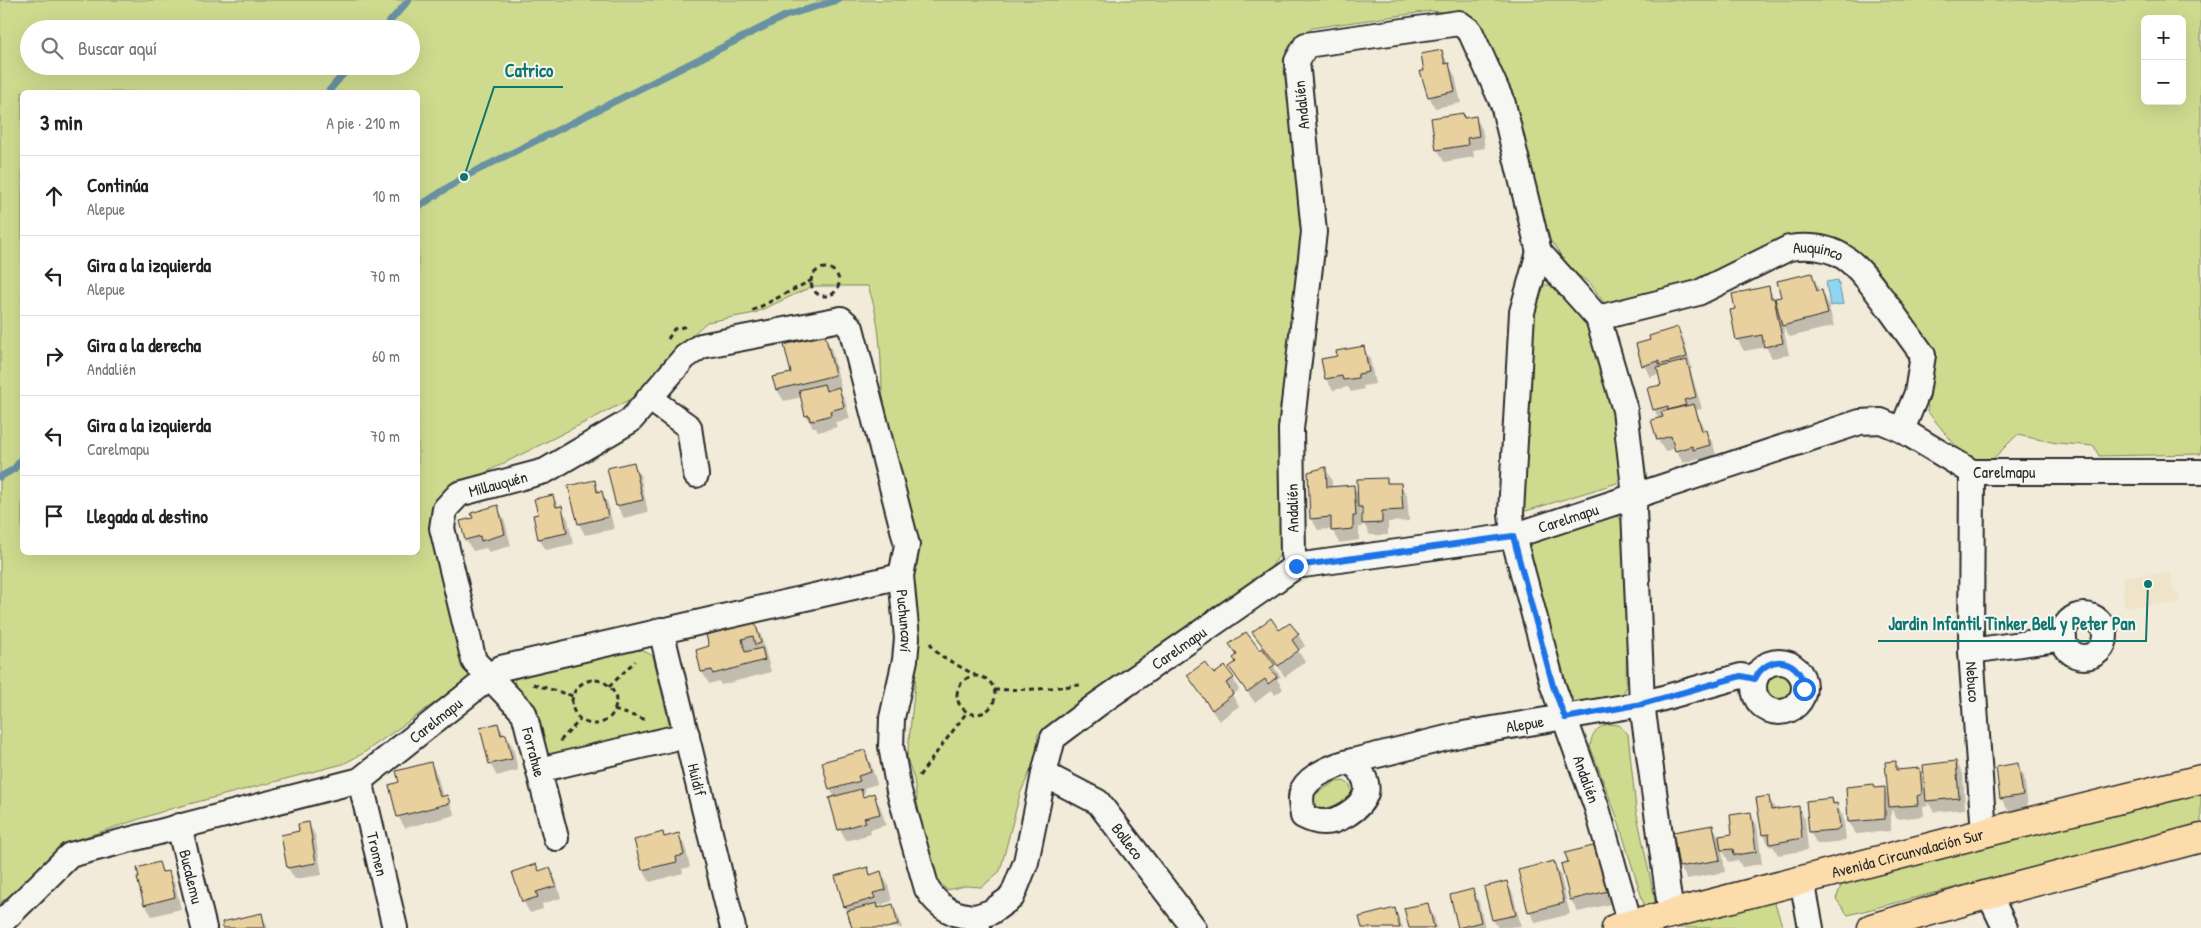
<!DOCTYPE html>
<html lang="es">
<meta charset="utf-8">
<style>
:root{--surface:#fff;--page:#f2f2f2;--text:#222;--muted:#767676;--line:#e0e0e0}
body{margin:0;font-family:"Patrick Hand",sans-serif;background:var(--page);color:var(--text)}
.controls{position:absolute;right:15px;top:15px;display:grid;overflow:hidden;border-radius:8px;box-shadow:0 5px 20px #0002}
.controls button{width:45px;height:45px;display:grid;place-items:center;padding:0;border:0;border-bottom:1px solid var(--line);background:var(--surface);color:var(--text);font:25px sans-serif}
.stop{position:absolute;width:15px;height:15px;margin:-11px;border:4px solid #1a73e8;border-radius:50%;background:#fff}
.stop.end{background:#1a73e8;border-color:#fff;box-shadow:0 1px 5px #0008}
.list{margin:0;padding:0;list-style:none}
h2{display:flex;justify-content:space-between;align-items:center;height:65px;margin:0;padding:0 20px;font-size:21px}
h2 small{font-size:16px;font-weight:400;color:var(--muted)}
.list li{display:grid;grid-template-columns:32px 1fr auto;gap:15px;align-items:center;box-sizing:border-box;height:80px;padding:0 20px;border-top:1px solid var(--line)}
.list b{display:block;font-size:19px;white-space:nowrap}
.list p{margin:0;font-size:16px;white-space:nowrap;color:var(--muted)}
.list em{font-size:16px;font-style:normal;color:var(--muted)}
.icon{flex:none;width:28px;height:28px;fill:none;stroke:currentColor;stroke-width:2;stroke-linecap:round;stroke-linejoin:round}
.map{position:relative;flex:none;width:2201px;height:928px;overflow:hidden}
.search{position:absolute;background:var(--surface);box-shadow:0 5px 20px #0002;left:20px;top:20px;width:400px;height:55px;display:flex;align-items:center;gap:12px;box-sizing:border-box;padding:0 18px;border-radius:28px;color:var(--muted);font-size:19px}
.panel{position:absolute;background:var(--surface);box-shadow:0 5px 20px #0002;left:20px;top:90px;width:400px;height:465px;border-radius:8px}
.map>svg:first-child{display:block}
.built{fill:#efe3c8}
.green{fill:#cedb8e;stroke:#7c835c;fill-rule:evenodd}
.water{fill:#90d6f2;stroke:#6892a2}
.shadow{fill:#0003}
.lines{fill:none;stroke-linecap:round;stroke-linejoin:round}
.stream{stroke:#6892a2;stroke-width:7}
.building{fill:#e9d09f;stroke:#2b2b2b}
.minor-casing{stroke:#2b2b2b;stroke-width:28}
.major-casing{stroke:#2b2b2b;stroke-width:31}
.path{stroke:#2b2b2b;stroke-width:3;stroke-dasharray:5 4;stroke-linecap:butt}
.minor{stroke:#f6f6f2;stroke-width:24}
.major{stroke:#fddcac;stroke-width:28}
.route{stroke:#1a73e8;stroke-width:6}
.labels{text-anchor:middle;stroke-width:4;stroke-linejoin:round;paint-order:stroke}
.street-label{font-size:16px;fill:#2b2b2b;stroke:#f6f6f2}
.leader{fill:none;stroke:#0f766e;stroke-width:2}
.callout-dot{fill:#0f766e;stroke:#f6f6f2;stroke-width:2}
.callout-label{font-size:18px;text-anchor:middle;font-weight:bold;fill:#0f766e;stroke:#f6f6f2;stroke-width:4;stroke-linejoin:round;paint-order:stroke}
</style>
<div class="map">
<svg width="2201" height="928" viewBox="0 0 2201 928">
<rect width="100%" height="100%" fill="#f2ebd9"/>
<filter id="ink" filterUnits="userSpaceOnUse"><feTurbulence type="fractalNoise" baseFrequency=".02" numOctaves="2"/><feDisplacementMap in="SourceGraphic" scale="10" xChannelSelector="R" yChannelSelector="G"/><feConvolveMatrix kernelMatrix="1 2 1 2 8 2 1 2 1" color-interpolation-filters="sRGB"/></filter>
<g filter="url(#ink)">
<path class="built" d="M2171,573L2173,592H2178L2179,603L2124,607L2123,576Z"/>
<path class="green" d="M0,0H2201V454L2099,456L2094,446L2057,443L2017,435L1992,460L1969,462L1927,411L1928,406L1922,402L1926,384L1880,291L1854,250L1799,235L1680,289L1605,304L1590,283L1565,267L1557,248L1520,206L1501,126L1466,35L1442,12L1431,11L1312,28L1289,54L1305,228L1290,322L1280,457L1282,551L1270,569L1038,734L1036,758L1020,794L1000,871L982,887L965,886L947,890L926,868L914,779L907,758L919,647L906,636C898,569 890,503 884,436C880,385 885,334 868,286H813L755,313L707,322L676,349L636,395L625,402L441,495L446,541L465,637L490,664L362,754L343,764L170,809L79,839L0,903ZM2145,19H2182V101H2145ZM29,29H411V66H29ZM22,92H418V552H22Z
M1543,285H1557L1576,300L1591,331L1612,402L1624,468L1617,483L1526,511L1521,507L1533,319L1536,300Z
M1605,512L1619,517L1628,531L1626,688L1622,696L1576,707L1569,701L1527,555L1533,539Z
M637,647L653,656L670,727L551,758L543,753L513,690L515,679L529,672Z
M1767 688a13 13 0 1 1 26 0a13 13 0 1 1-26 0Z
M1608,724L1619,725L1628,734L1636,810L1656,906L1645,908L1617,817L1590,746C1592,733 1596,728 1608,724Z
M1344,781L1350,785L1352,794C1341,805 1332,808 1316,809L1312,803L1314,795L1335,782Z
M2201,794V824L1848,915L1836,899L1842,883Z
M1774,901L1783,928H1671Z"/>
<path class="water" d="M1838,280L1843,304L1830,306L1826,282Z"/>
<path class="shadow" d="M1441,51L1455,76L1461,103L1435,108L1429,96L1425,71Z
M1463,114L1465,119L1475,117L1482,129L1485,148L1473,150L1474,157L1444,162L1438,150L1433,120Z
M1812,274L1820,292L1822,291L1828,303L1834,326L1790,337L1783,326L1789,355L1772,358L1766,347L1744,351L1737,339L1768,288L1775,299L1782,298Z
M1678,329L1684,340L1692,369H1690L1702,409L1696,410L1705,431L1713,443L1716,456L1700,461L1699,458L1683,463L1675,448L1665,452L1658,440L1652,420L1659,419L1654,409L1662,386L1659,374L1650,377L1644,365L1652,341Z
M824,336L831,348L841,387H838L845,400L850,419L835,422L837,427L818,432L816,427H813L806,416L802,397L784,401L777,390Z
M1363,347L1370,359L1375,384L1363,386L1364,389L1351,392L1348,387L1333,390L1326,379Z
M633,464L640,475L648,512L624,518L617,506L608,469Z
M1325,468L1332,480V488L1353,486L1359,496L1386,479L1389,484L1401,485L1407,496L1409,521L1388,522V535H1370L1362,520H1364L1363,513L1360,508L1362,527H1359V540L1339,543L1332,529L1318,530L1311,518Z
M594,482L608,504L614,529L585,535L579,524Z
M552,496L568,519L573,544L546,550L539,539V514Z
M497,507L504,518L511,546L489,552L486,548L473,551L466,540L474,519Z
M754,623L761,635L771,672L721,685L719,681L709,684L702,672L697,651L711,647Z
M1254,632L1298,634L1305,646L1298,651L1305,662L1285,677L1267,651L1265,653L1281,677L1277,679L1283,689L1275,695L1272,690L1255,703L1231,668L1237,663V657L1230,645L1260,652L1264,648Z
M1188,676L1233,678L1239,690L1232,695L1239,706L1219,721Z
M498,725L513,747L518,770L497,776L490,764L482,729Z
M865,752L871,764L877,784L864,788L865,793L862,794L864,797L873,795L880,806L886,825L870,830L871,834L846,841L840,830L830,799L835,798L830,789Z
M1895,762L1900,771L1919,769L1925,780L1956,762L1963,774L1965,809L1934,812L1927,801L1928,806L1923,807L1924,816L1897,819L1891,808V831L1856,834L1849,822L1847,789L1884,788L1889,798Z
M431,763L437,775L443,797L447,796L455,815L405,828L398,816L400,783Z
M2017,765L2024,776L2028,807L2008,810L2001,798Z
M1769,798L1776,810L1798,808L1805,819L1808,850L1778,855L1773,846L1770,847L1764,835L1758,799Z
M1832,799L1843,816L1846,839L1843,841L1817,844L1810,832Z
M1750,814L1757,825L1762,864L1742,867L1738,860L1729,862L1722,849L1725,872L1687,879L1680,867L1674,833L1713,826L1719,837L1734,835Z
M308,823L315,835L322,875L295,879L288,868L300,832Z
M663,834L665,838L679,835L685,846L690,867L682,869L683,873L650,882L643,870L636,841Z
M1596,846L1614,903L1578,912L1571,900L1563,865L1569,863Z
M1553,863L1560,874L1570,914L1536,923L1529,911Z
M159,864L164,873L168,872L175,884L181,909L152,916L145,905Z
M867,868L871,876L881,873L888,885L892,901L879,905L880,909L892,906L899,917L902,928H853L845,906Z
M549,869L556,880L561,898L542,904L543,909L530,913L523,901L539,872Z
M1507,883L1513,894L1521,926L1498,928L1493,920L1486,888Z
M1472,891L1479,902L1485,928H1459L1451,896Z
M1427,904L1434,916L1437,928H1410Z
M1395,910L1403,928H1363Z
M261,914L268,928H224Z"/>
<g class="lines">
<path class="stream" d="M383,29L409,0
M328,92L350,66
M418,207L464,177L785,16L838,0
M0,477L14,469L22,459"/>
</g>
<path class="building" d="M1442,50L1445,64L1449,63L1455,91L1428,97L1420,71H1424L1421,54Z
M1463,113L1464,118L1476,116L1479,136L1467,138L1468,145L1436,150L1431,118Z
M1812,273L1817,291L1822,290L1828,314L1782,326L1775,298L1781,297L1777,281Z
M1769,286L1771,298H1774L1783,343L1764,347L1762,335L1736,340L1730,310L1735,309L1732,294Z
M1678,327L1687,357L1659,365V361L1642,366L1636,344L1650,340L1649,336Z
M825,334L835,375L776,390L772,377L791,373L784,345Z
M1364,346L1369,372L1358,374V378L1343,380L1342,376L1325,379L1321,359L1337,356L1336,351Z
M1687,360L1696,397L1684,400L1686,405L1668,410V406L1653,410L1647,388L1661,385L1657,368Z
M824,384L826,391L839,387L844,407L830,411L831,415L810,421L809,415L805,416L799,390Z
M1694,404L1702,431L1706,430L1710,445L1693,450L1692,446L1675,451L1671,436L1657,440L1651,420L1663,417L1661,412Z
M634,462L643,500L616,506L607,468Z
M1326,467L1327,487L1354,485L1356,516H1353V529L1331,531V517L1310,519L1308,472Z
M1387,478V483H1401L1403,510L1382,511V523L1362,524V507H1358L1357,479Z
M595,480L597,492L602,491L608,517L578,524L568,486Z
M553,495L556,507L562,506L567,533L538,539L533,515L538,514L534,499Z
M498,505L505,534L481,541L480,536L465,540L460,521L473,518L471,513Z
M1271,618L1279,630L1290,623L1299,634L1292,640L1299,650L1278,666L1252,632Z
M755,622L761,643L755,645L753,636L742,639L745,652L762,648L765,660L713,674L712,670L701,672L696,650L709,646L706,635Z
M1246,632L1260,650L1262,648L1275,665L1270,668L1277,677L1268,684L1265,679L1247,692L1229,667L1236,662L1233,658L1237,655L1229,644Z
M1205,662L1214,674L1225,666L1234,678L1226,683L1233,694L1212,710L1187,675Z
M498,723L501,735L506,734L512,759L489,764L480,728Z
M865,750L871,772L858,776L860,781L829,790L822,762Z
M1896,761V770L1920,768L1922,794L1917,796L1918,805L1889,807L1885,762Z
M1956,761L1959,798L1926,801L1923,765Z
M431,762L440,797L447,795L450,803L397,817L389,785L399,782L396,771Z
M2018,763L2023,795L2000,799L1996,767Z
M1874,784L1875,788L1885,787V819L1848,822L1846,787Z
M861,789L863,797L874,793L880,814L864,818L866,822L838,830L829,798Z
M1769,796L1771,810L1799,806L1802,838L1770,844L1769,834L1762,835L1756,798Z
M1832,798L1833,804L1837,803L1840,827L1836,830L1809,832L1806,801Z
M1751,812L1756,852L1734,855L1733,849L1721,850L1719,836L1732,834L1730,815Z
M309,822L316,863L287,868L281,835L299,831L298,824Z
M1713,825L1720,860L1679,867L1673,832Z
M663,832L664,837L679,833L684,855L676,857L677,862L642,870L634,840Z
M1597,845L1608,891L1570,900L1561,864L1568,862L1565,853Z
M1554,861L1564,903L1528,912L1518,870Z
M159,862L162,872L169,871L175,897L144,905L137,878H139L137,868Z
M536,864L539,871L550,867L556,886L536,892L538,897L522,902L512,872Z
M868,867L870,875L881,871L886,890L873,893L875,898L844,907L835,876Z
M1507,881L1516,915L1492,920L1484,887Z
M1473,889L1481,922L1458,928L1450,895Z
M877,903L878,908L893,904L898,925L886,928H852L847,911Z
M1428,903L1434,928H1409L1404,908Z
M1395,908L1400,928H1362L1359,917Z
M262,913L265,928H223L222,922Z"/>
<g class="lines">
<g class="minor-casing">
<g id="minor">
<path id="s1" d="M1539,252L1522,312L1511,513L1513,536L1553,686L1597,808L1630,924"/>
<path id="s2" d="M1598,318L1698,293L1789,248C1840,241 1856,264 1884,301C1897,319 1910,337 1923,355L1917,393L1902,430"/>
<path d="M649,398L689,427L696,475"/>
<path id="s3" d="M1972,472L1971,651L1984,833"/>
<path d="M1296,566L1293,554L1291,429L1314,232L1297,61L1306,45L1459,23L1470,31L1503,104L1539,252L1598,318L1625,410L1635,496L1634,509L1642,704L1671,914"/>
<circle cx="2084" cy="636" r="21"/>
<path id="s4" d="M661,630L733,928"/>
<path d="M1971,651L2064,638"/>
<circle cx="1779" cy="687" r="25"/>
<path id="s5" d="M1353,761L1463,734L1642,704L1741,676L1755,679"/>
<path d="M1353,761C1360,769 1369,782 1366,793C1361,809 1337,823 1322,822C1315,822 1309,819 1303,816C1302,807 1299,798 1303,789C1311,774 1338,764 1353,761Z"/>
<path d="M539,770L687,735"/>
<path id="s6" d="M1044,774L1098,802L1194,928"/>
<path id="s7" d="M360,780L395,928"/>
<path id="s8" d="M179,826L204,928"/>
<path id="s9" d="M556,838L524,713L474,661L442,528L445,509L459,494L545,471L630,421L685,357L701,346L841,319L851,328L907,545L901,576L907,638L905,660L892,718L891,746L899,791L927,889C939,908 954,916 976,917L978,928"/>
<path d="M1802,880L1811,928"/>
<path d="M1989,894L2005,928"/>
<path id="s10" d="M976,917L991,912L1012,897L1026,862L1044,774L1053,738L1098,704L1296,566L1513,536L1860,422L1881,421L1902,430L1972,472H2201"/>
<path id="s11" d="M0,924L70,855L360,780L501,668L901,576"/>
</g>
</g>
<g class="major-casing">
<g id="major">
<path id="s12" d="M1616,928L1984,833L2201,779"/>
<path d="M1872,928L1989,894L2201,838"/>
</g>
</g>
<path class="path" d="M811 282a14 14 0 1 1 28 0a14 14 0 1 1-28 0Z
M752,311L812,280
M668,339L674,329L688,326
M930,643L939,655L975,675
M957 695a19 19 0 1 1 38 0a19 19 0 1 1-38 0Z
M572 702a22 22 0 1 1 44 0a22 22 0 1 1-44 0Z
M533,684L573,696
M609,687L635,661
M994,690L1039,689L1081,685L1082,687
M614,710L647,720
M560,741L580,720
M919,776L967,712"/>
<use href="#minor" class="minor"/>
<use href="#major" class="major"/>
</g>
</g>
<g class="lines" filter="url(#ink)">
<path class="route" d="M1296,566L1513,536L1553,686L1565,718L1642,704L1741,676L1755,679C1768,652 1802,658 1804,689"/>
</g>
<g class="labels">
<g class="street-label">
<text transform="translate(1301 105) rotate(-96)" y="6">Andalién</text>
<text dy="6" stroke="none"><textPath href="#s2" startOffset="234">Auquinco</textPath></text>
<text dy="6" stroke="none"><textPath href="#s10" startOffset="1246">Carelmapu</textPath></text>
<text dy="6" stroke="none"><textPath href="#s9" startOffset="418">Millauquén</textPath></text>
<text transform="translate(1292 508) rotate(-91)" y="6">Andalién</text>
<text dy="6" stroke="none"><textPath href="#s10" startOffset="781">Carelmapu</textPath></text>
<text dy="6" stroke="none"><textPath href="#s9" startOffset="1126">Puchuncaví</textPath></text>
<text dy="6" stroke="none"><textPath href="#s10" startOffset="361">Carelmapu</textPath></text>
<text dy="6" stroke="none"><textPath href="#s3" startOffset="210">Nebuco</textPath></text>
<text dy="6" stroke="none"><textPath href="#s11" startOffset="494">Carelmapu</textPath></text>
<text dy="6" stroke="none"><textPath href="#s5" startOffset="176">Alepue</textPath></text>
<text transform="translate(534 752) rotate(75)" y="6">Forrahue</text>
<text dy="6" stroke="none"><textPath href="#s4" startOffset="154">Huidif</textPath></text>
<text dy="6" stroke="none"><textPath href="#s1" startOffset="541">Andalién</textPath></text>
<text dy="6" stroke="none"><textPath href="#s6" startOffset="110">Bolleco</textPath></text>
<text dy="6" stroke="none"><textPath href="#s12" startOffset="301">Avenida Circunvalación Sur</textPath></text>
<text dy="6" stroke="none"><textPath href="#s7" startOffset="76">Tromen</textPath></text>
<text dy="6" stroke="none"><textPath href="#s8" startOffset="52">Bucalemu</textPath></text>
</g>
</g>
<path class="leader" d="M464 177L494 87H563M2148 584L2146 641H1878"/>
<g class="callout-dot">
<circle cx="464" cy="177" r="5"/>
<circle cx="2148" cy="584" r="5"/>
</g>
<g class="callout-label">
<text x="529" y="77">Catrico</text>
<text x="2012" y="630">Jardin Infantil Tinker Bell y Peter Pan</text>
</g>
</svg>
<div class="controls">
<button>+</button>
<button>−</button>
</div>
<div class="stop" style="left:1804px;top:689px"></div>
<div class="stop end" style="left:1296px;top:566px"></div>
<div class="search"><svg class="icon" aria-label="search" viewBox="0 0 24 24"><circle cx="10" cy="10" r="6"/><path d="M15 15l6 6"/></svg>Buscar aquí</div>
<section class="panel">
<h2>3 min<small>A pie · 210 m</small></h2>
<ul class="list">
<li><svg class="icon" aria-label="ahead" viewBox="0 0 24 24"><path d="M12 20V5M6 11l6-6 6 6"/></svg><div><b>Continúa</b><p>Alepue</p></div><em>10 m</em></li>
<li><svg class="icon" aria-label="left" viewBox="0 0 24 24"><path d="M17 20v-9H6M10 6l-5 5 5 5"/></svg><div><b>Gira a la izquierda</b><p>Alepue</p></div><em>70 m</em></li>
<li><svg class="icon" aria-label="right" viewBox="0 0 24 24"><path d="M7 20v-9h11M14 6l5 5-5 5"/></svg><div><b>Gira a la derecha</b><p>Andalién</p></div><em>60 m</em></li>
<li><svg class="icon" aria-label="left" viewBox="0 0 24 24"><path d="M17 20v-9H6M10 6l-5 5 5 5"/></svg><div><b>Gira a la izquierda</b><p>Carelmapu</p></div><em>70 m</em></li>
<li><svg class="icon" aria-label="arrive" viewBox="0 0 24 24"><path d="M6 21V4h12l-3 4 3 4H6"/></svg><div><b>Llegada al destino</b></div></li>
</ul>
</section>
</div>
